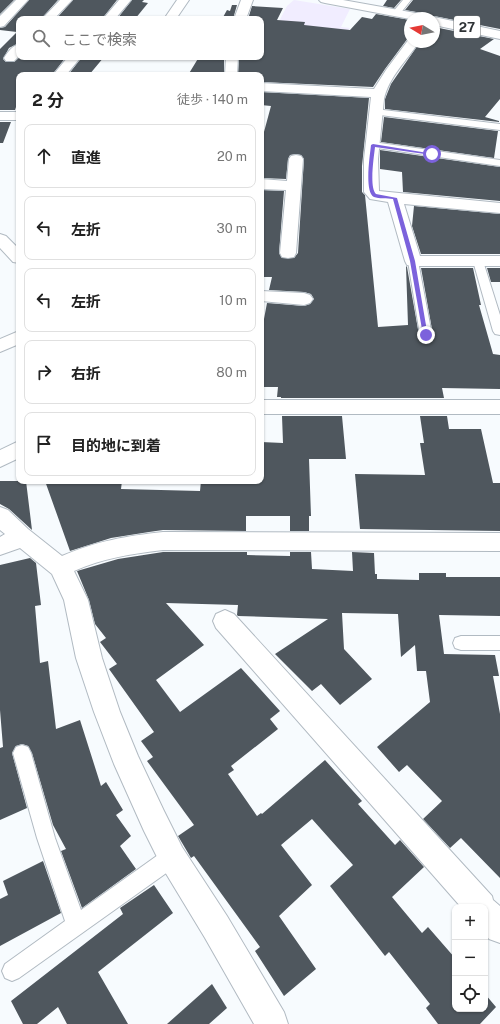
<!DOCTYPE html>
<html lang="ja">
<meta charset="utf-8">
<style>
:root{--surface:#fff;--page:#f6f6f6;--text:#222;--muted:#767676;--line:#e0e0e0}
body{margin:0;font-family:"Public Sans","Noto Sans JP",sans-serif;background:var(--page);color:var(--text)}
.controls{position:absolute;right:12px;bottom:12px;display:grid;overflow:hidden;border-radius:8px;box-shadow:0 1px 3px #0004}
.controls button{width:36px;height:36px;display:grid;place-items:center;padding:0;border:0;border-bottom:1px solid var(--line);background:var(--surface);color:var(--text);font:20px sans-serif}
.compass{position:absolute;left:404px;top:12px;width:36px;height:36px;border-radius:50%;background:var(--surface);box-shadow:0 1px 3px #0004;rotate:280deg}
.stop{position:absolute;width:12px;height:12px;margin:-9px;border:3px solid #7c62dc;border-radius:50%;background:#fff}
.stop.end{background:#7c62dc;border-color:#fff;box-shadow:0 1px 4px #0008}
.list{margin:0;padding:0;list-style:none}
h2{display:flex;justify-content:space-between;align-items:center;height:52px;margin:0;padding:0 16px;font-size:17px}
h2 small{font-size:13px;font-weight:400;color:var(--muted)}
.list li{display:grid;grid-template-columns:26px 1fr auto;gap:12px;align-items:center;box-sizing:border-box;height:64px;margin:0 8px 8px;padding:0 8px;border:1px solid var(--line);border-radius:8px}
.list b{display:block;font-size:15px;white-space:nowrap}
.list em{font-size:13px;font-style:normal;color:var(--muted)}
.icon{flex:none;width:22px;height:22px;fill:none;stroke:currentColor;stroke-width:2;stroke-linecap:round;stroke-linejoin:round}
.map{position:relative;flex:none;width:500px;height:1024px;overflow:hidden}
.search{position:absolute;background:var(--surface);box-shadow:0 1px 3px #0004;left:16px;top:16px;width:248px;height:44px;display:flex;align-items:center;gap:10px;box-sizing:border-box;padding:0 14px;border-radius:8px;color:var(--muted);font-size:15px}
.panel{position:absolute;background:var(--surface);box-shadow:0 1px 3px #0004;left:16px;top:72px;width:248px;height:412px;border-radius:8px}
.map>svg:first-child{display:block}
.commercial{fill:#f1edff}
.building{fill:#4f575e}
.lines{fill:none;stroke-linecap:round;stroke-linejoin:round}
.service-casing{stroke:#b1bac2;stroke-width:2}
.minor-casing{stroke:#b1bac2;stroke-width:2}
.primary-casing{stroke:#b1bac2;stroke-width:2}
.service{fill:#fff;fill-rule:evenodd}
.minor{fill:#fff;fill-rule:evenodd}
.primary{fill:#fff;fill-rule:evenodd}
.route{fill:#7c62dc}
.labels{text-anchor:middle;stroke-width:4;stroke-linejoin:round;paint-order:stroke}
.shield{fill:#fff;stroke:#6d7072;stroke-width:1}
.shield-label{font-size:13px;font-weight:bold;fill:#2e3235}
</style>
<div class="map">
<svg width="500" height="1024" viewBox="0 0 500 1024">
<rect width="100%" height="100%" fill="#f7fbfe"/>
<path class="commercial" d="M294,0L350,9L341,27L350,28L325,56L266,47L287,6Z"/>
<path class="building" d="M0,0H14L0,14Z
M29,0H58L41,19H19V43L9,48L3,59L6,62H14L20,57H66L52,75H19V98L15,110H0V49L17,32L0,30V28L5,27Z
M73,0H117L102,19H56Z
M132,0H144L142,2L148,3L135,19H117Z
M387,0H401L394,8L383,6Z
M413,0H500V29L434,16L428,18L422,13L405,10Z
M232,5H237L233,19H222L227,10L230,11Z
M252,6L283,8L277,20L305,22L304,25L350,30L362,17L372,19L376,14L410,20V38H408L385,69L373,87L261,82V75H238L239,57H261V19H248Z
M434,27L494,39L480,49L500,56V99L485,117L499,121V122L385,109V99L391,84L420,42H434Z
M82,57H104L89,75H68Z
M199,57H224V75H188Z
M261,92L369,98L362,166V192L365,195L378,327L408,325L406,266L407,267L419,335L422,340L431,339L433,335L421,268H473L481,305H479L493,354L500,355V389L442,388L444,398H281V397H277L278,387H261V335L267,303L304,306L310,304L314,299L311,294L304,292L269,290L272,277H261V190L284,191L279,253L282,258H294L298,253L304,159L301,155L296,154L290,155L288,159L286,179L261,178V143L271,106L261,105Z
M384,117L498,131L494,158L381,142Z
M0,122H11L3,143H0Z
M380,150L500,167V201L403,192L402,172L380,169Z
M414,206L500,214V254H421L412,226Z
M487,268H500V282H491Z
M282,416H342L346,459H309L311,516H309V531H290V516H246V531L163,530L149,532L111,538L70,551L45,481H122L121,489L200,491L201,481H261V442L283,443Z
M420,416H447L449,429H481L493,483H500V531L360,529L355,474L425,475L420,443H424Z
M0,481H26L32,530L9,509L0,504Z
M163,552H247V555L290,556V552H311L312,569L353,571L352,552L374,553L375,574H377V579L419,580V573H446V577H500V616L439,615L444,654L495,655L499,676H493L500,714V878L461,838L450,848L423,819L442,801L407,765L399,772L377,747L430,702L426,671H417L415,645L401,657L398,614L342,613L344,649L372,679L340,705L321,684L312,691L275,654L328,619L238,616L237,615L238,605L166,603L204,645L156,680L180,712L241,668L280,711L270,719L278,729L231,766L234,770L228,774L257,816L261,813L262,814L325,760L362,801L358,804L395,845L400,840L424,867L392,897L422,933L428,927L455,958V1009H485V994L496,1007L480,1024H438L426,1008L430,1004L389,952L385,956L330,886L353,865L312,819L281,845L312,885L279,916L316,969L284,996L255,951L260,947L194,856L191,858L178,836L194,825L147,761L153,757L141,741L154,732L109,669L117,664L100,642L106,638L95,624L89,600L77,571L118,559Z
M30,558L36,563L41,605L35,606L40,663L48,661L56,729L80,720L101,786L106,782L123,810L116,815L131,836L120,846L136,869L82,908L61,851L66,849L53,825L32,753L28,746L22,744L16,746L12,753L27,808L0,820V748L3,747L0,710V565Z
M43,861L61,913L0,946V899L8,895L3,881Z
M154,885L173,913L98,972L128,1024H67L58,1007L37,1024H23L11,1001L123,914L120,908Z
M212,984L227,1008L209,1024H167Z"/>
<g class="lines">
<g class="service-casing">
<path id="service" d="M403,0H411L399,15H393L392,13Z
M375,109L500,124V130L372,114L371,112Z
M373,142L500,160V166L370,147L368,145L370,143Z
M413,258L418,261L432,335L430,338H422L420,335L408,261Z
M478,258L483,261L500,315V335L495,334L493,331L473,261Z
M461,636H500V650H461L455,648L453,643L455,638Z
M22,745L28,747L31,753L55,838L81,910L165,850L172,848L179,850L181,857L179,864L19,978L12,981L5,978L2,971L5,964L65,921L37,838L13,753L16,747Z"/>
</g>
<g class="minor-casing">
<path id="minor" d="M16,0H28L4,26L0,27V16Z
M60,0H72L54,19H42Z
M119,0H131L115,19H103Z
M177,0H189L176,19H164Z
M241,0H253L246,19H234Z
M409,39H410V42H419C407,60 389,77 384,99L378,159L379,191L500,203V213L404,204L420,256H500V266H413L407,265L405,261L388,202L370,199L364,192V159L371,97L261,91V83L374,89L386,70Z
M19,44V56L14,61H6L4,58C8,52 12,46 19,44Z
M68,57H81L66,75H53Z
M226,57H238L237,75H225Z
M0,112H19V120H0Z
M296,155L301,156L303,159L296,253L294,257L288,258L282,257L280,253L286,190L261,189V179L287,181L289,159L291,156Z
M0,234L6,236L19,249V263L13,262L0,248Z
M261,291L304,293L310,295L313,299L310,303L304,305L261,301Z
M19,331V344L0,352V339Z
M261,400H500V414H261Z
M19,441V458L0,467V450Z
M0,507L8,510L28,529L62,556C97,541 126,536 163,532L500,533V551L163,550C130,554 104,558 74,571L88,600L102,658L120,712L138,756L164,811L182,847L227,916L284,1012L288,1024H254L205,938L162,867L144,831L114,764L94,712L76,658L64,600L52,574L20,548L0,555V537L5,534L0,530Z
M225,610L234,614L492,896L493,900L500,906V943L489,939L485,934V907H461L216,628L213,621L216,614Z"/>
</g>
<g class="primary-casing">
<path id="primary" d="M319,0H343L421,14L425,16L427,18H410V19L325,3L321,2Z
M434,17L500,31V39L434,25V18H432Z"/>
</g>
<use href="#service" class="service"/>
<use href="#minor" class="minor"/>
<use href="#primary" class="primary"/>
</g>
<path class="route" d="M373,144L434,154L432,155L375,147C374,157 369,187 376,194L397,198L415,261L428,337L423,335L410,261L393,199C387,198 379,199 374,197C364,192 370,155 371,145Z"/>
<g class="labels">
<rect class="shield" x="454" y="16" width="26" height="22" rx="3"/>
<g class="shield-label">
<text x="467" y="32">27</text>
</g>
</g>
</svg>
<div class="controls">
<button>+</button>
<button>−</button>
<button><svg class="icon" aria-label="locate" viewBox="0 0 24 24"><circle cx="12" cy="12" r="6"/><path d="M12 2v4M12 18v4M2 12h4M18 12h4"/></svg></button>
</div>
<svg class="compass" viewBox="-18 -18 36 36"><path d="M0-13l5 13h-10z" fill="#e53935"/><path d="M0 13l5-13h-10z" fill="#767676"/></svg>
<div class="stop" style="left:432px;top:154px"></div>
<div class="stop end" style="left:426px;top:335px"></div>
<div class="search"><svg class="icon" aria-label="search" viewBox="0 0 24 24"><circle cx="10" cy="10" r="6"/><path d="M15 15l6 6"/></svg>ここで検索</div>
<section class="panel">
<h2>2 分<small>徒歩 · 140 m</small></h2>
<ul class="list">
<li><svg class="icon" aria-label="ahead" viewBox="0 0 24 24"><path d="M12 20V5M6 11l6-6 6 6"/></svg><div><b>直進</b></div><em>20 m</em></li>
<li><svg class="icon" aria-label="left" viewBox="0 0 24 24"><path d="M17 20v-9H6M10 6l-5 5 5 5"/></svg><div><b>左折</b></div><em>30 m</em></li>
<li><svg class="icon" aria-label="left" viewBox="0 0 24 24"><path d="M17 20v-9H6M10 6l-5 5 5 5"/></svg><div><b>左折</b></div><em>10 m</em></li>
<li><svg class="icon" aria-label="right" viewBox="0 0 24 24"><path d="M7 20v-9h11M14 6l5 5-5 5"/></svg><div><b>右折</b></div><em>80 m</em></li>
<li><svg class="icon" aria-label="arrive" viewBox="0 0 24 24"><path d="M6 21V4h12l-3 4 3 4H6"/></svg><div><b>目的地に到着</b></div></li>
</ul>
</section>
</div>
